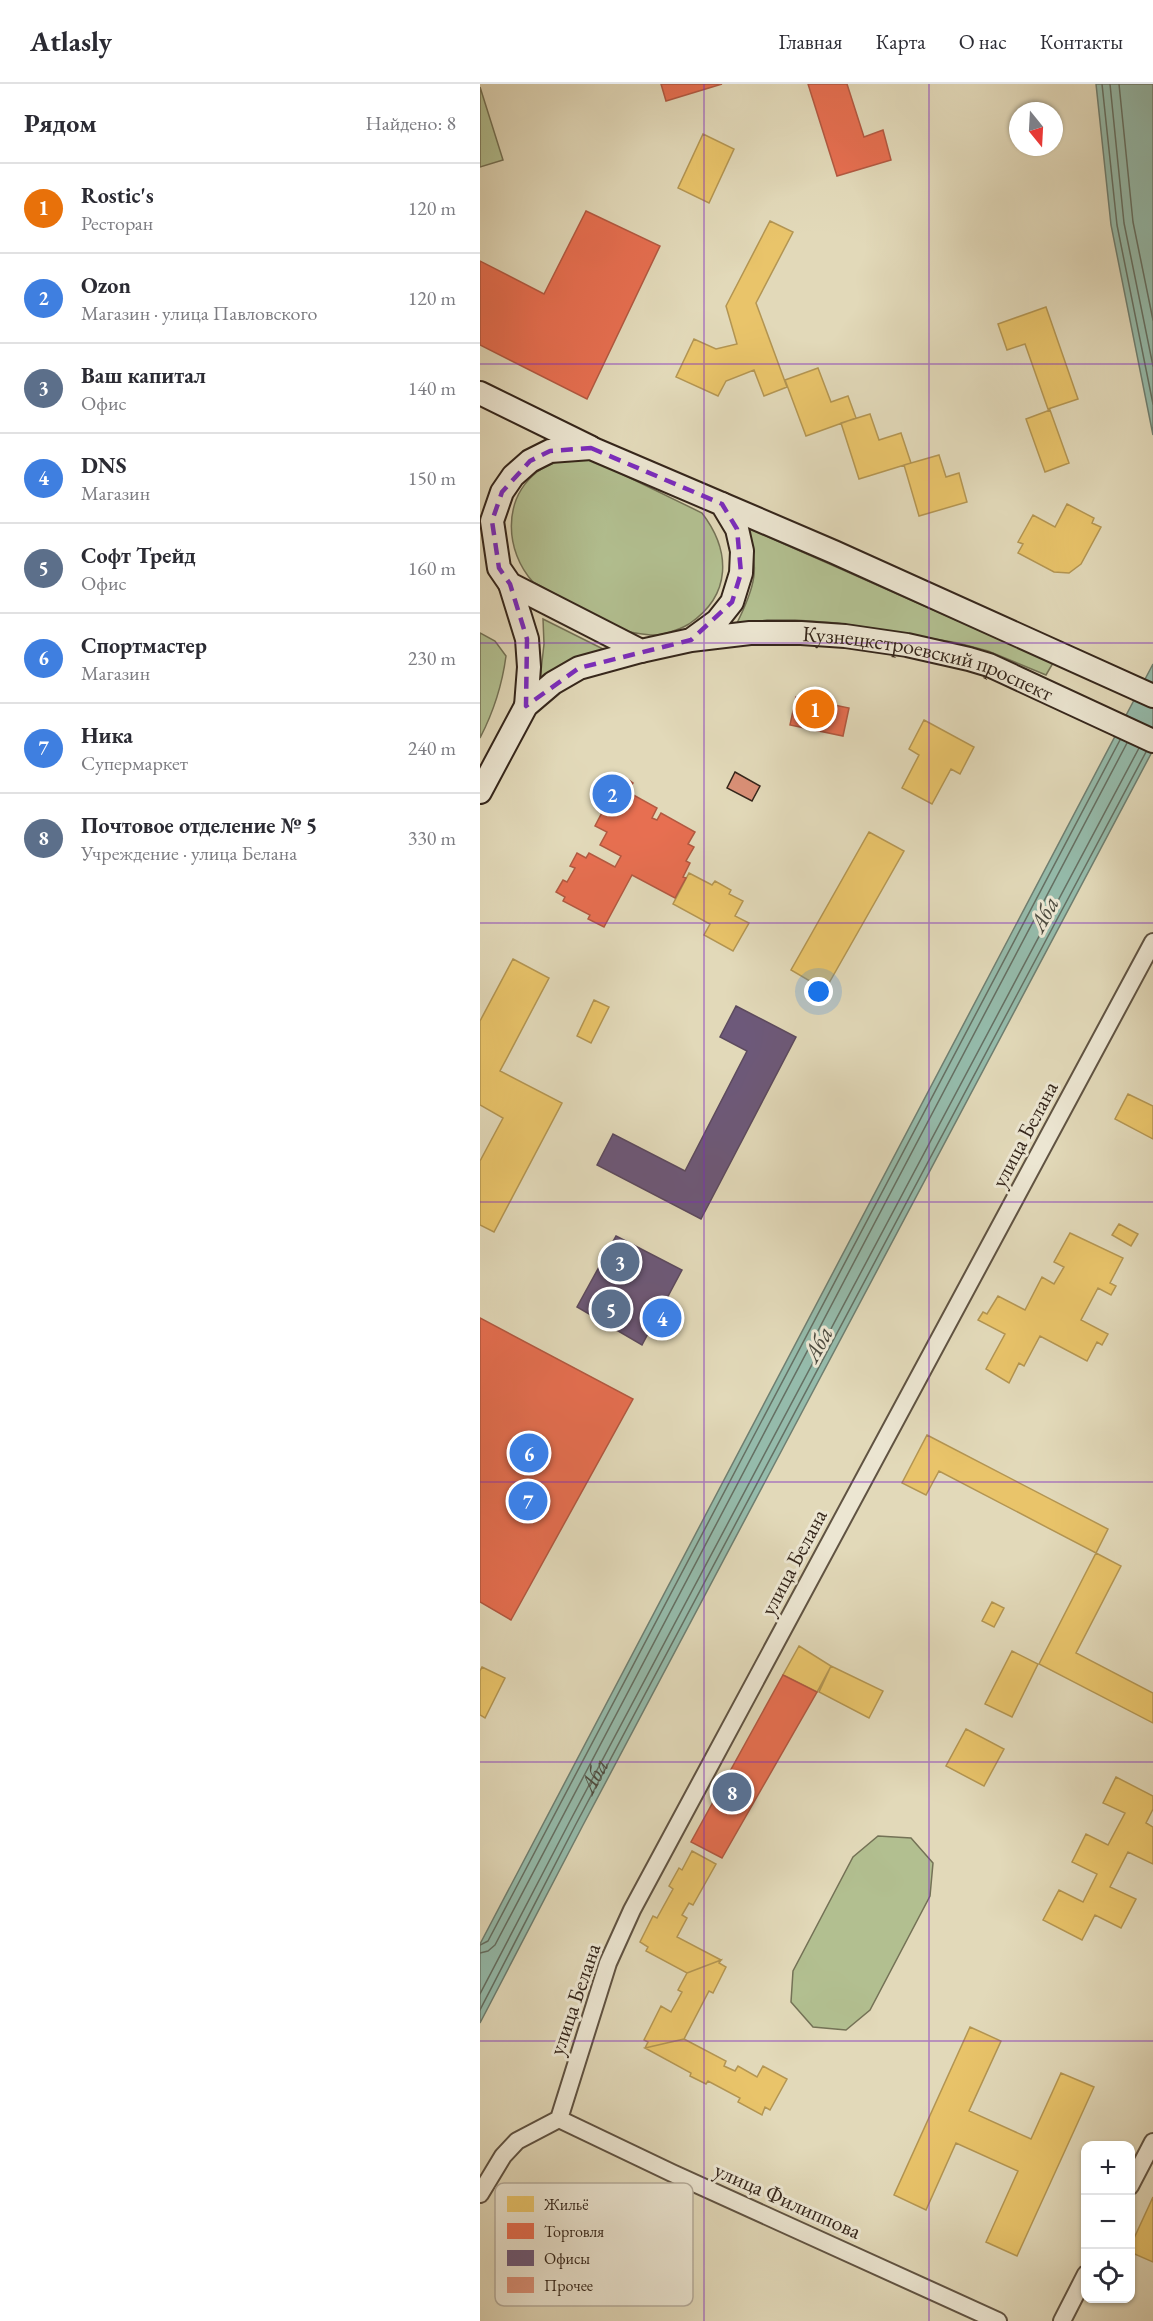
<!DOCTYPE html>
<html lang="ru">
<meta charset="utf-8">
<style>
:root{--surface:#fff;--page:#f7f7f7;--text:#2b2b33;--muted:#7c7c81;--line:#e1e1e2;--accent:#b45309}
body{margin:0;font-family:"EB Garamond",serif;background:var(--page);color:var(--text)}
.controls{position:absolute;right:18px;bottom:18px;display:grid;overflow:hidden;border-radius:12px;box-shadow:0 2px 4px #0004}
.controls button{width:54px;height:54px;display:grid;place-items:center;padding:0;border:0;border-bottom:2px solid var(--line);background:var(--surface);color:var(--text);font:30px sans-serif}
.compass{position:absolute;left:529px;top:18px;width:54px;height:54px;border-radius:50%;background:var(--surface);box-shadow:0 2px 4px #0004;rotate:162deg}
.you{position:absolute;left:339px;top:908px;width:21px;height:21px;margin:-15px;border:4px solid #fff;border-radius:50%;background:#1a73e8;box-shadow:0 0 0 9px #1a73e833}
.badge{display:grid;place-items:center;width:39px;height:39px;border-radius:50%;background:var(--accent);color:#fff;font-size:20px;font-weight:700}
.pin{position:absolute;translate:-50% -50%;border:3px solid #fff;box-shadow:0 2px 6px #0006}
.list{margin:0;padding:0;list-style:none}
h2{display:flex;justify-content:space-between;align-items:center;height:78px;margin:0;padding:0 24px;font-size:26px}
h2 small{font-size:20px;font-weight:400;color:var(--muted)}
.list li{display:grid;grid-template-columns:39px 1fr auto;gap:18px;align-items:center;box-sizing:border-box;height:90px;padding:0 24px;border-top:2px solid var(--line)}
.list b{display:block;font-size:22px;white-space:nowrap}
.list p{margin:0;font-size:20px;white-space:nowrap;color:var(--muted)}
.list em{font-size:20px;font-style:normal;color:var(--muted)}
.icon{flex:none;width:33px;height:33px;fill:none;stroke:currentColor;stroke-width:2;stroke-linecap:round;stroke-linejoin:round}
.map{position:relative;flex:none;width:673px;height:2237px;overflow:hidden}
header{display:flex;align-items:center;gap:36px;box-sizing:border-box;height:84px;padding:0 30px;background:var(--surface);border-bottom:2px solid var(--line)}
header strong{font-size:28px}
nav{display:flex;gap:33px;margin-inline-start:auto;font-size:21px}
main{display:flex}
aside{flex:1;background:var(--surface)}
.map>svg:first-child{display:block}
.green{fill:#b2bf90;stroke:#747256;stroke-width:1.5}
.water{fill:#95bbab;stroke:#6f7f71;stroke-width:1.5}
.homes{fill:#e9c46a;stroke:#b39552;stroke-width:1.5}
.shops{fill:#e76f51;stroke:#b25941;stroke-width:1.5}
.offices{fill:#6d597a;stroke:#5c4a5e;stroke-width:1.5}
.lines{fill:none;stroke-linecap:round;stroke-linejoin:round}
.shore{stroke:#657063;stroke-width:1.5}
.building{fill:#da9077;stroke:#35261b;stroke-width:1.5}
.minor-casing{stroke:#605342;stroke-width:20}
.secondary-casing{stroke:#35261b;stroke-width:26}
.minor{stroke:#ece6d2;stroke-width:16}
.secondary{stroke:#ece6d2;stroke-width:22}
.marked{fill:none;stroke:#7b2cbf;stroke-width:4.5;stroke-dasharray:12 8;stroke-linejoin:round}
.grid{fill:none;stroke:#7b2cbf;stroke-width:1.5;stroke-opacity:0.55}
.labels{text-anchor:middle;stroke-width:6;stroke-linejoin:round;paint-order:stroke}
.street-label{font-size:22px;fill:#35261b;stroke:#ece6d2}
.water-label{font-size:24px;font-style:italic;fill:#4d4b3f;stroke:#ece6d2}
.key{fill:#ece6d2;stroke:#b5ac9b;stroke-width:1.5}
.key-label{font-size:16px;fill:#35261b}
</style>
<header>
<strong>Atlasly</strong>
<nav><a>Главная</a><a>Карта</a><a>О нас</a><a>Контакты</a></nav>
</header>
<main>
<aside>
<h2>Рядом<small>Найдено: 8</small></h2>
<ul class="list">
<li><span class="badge" style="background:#e8710a">1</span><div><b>Rostic's</b><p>Ресторан</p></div><em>120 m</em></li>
<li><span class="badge" style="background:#3f7fe0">2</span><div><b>Ozon</b><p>Магазин · улица Павловского</p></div><em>120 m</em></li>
<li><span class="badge" style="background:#5c6f8a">3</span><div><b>Ваш капитал</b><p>Офис</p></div><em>140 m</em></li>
<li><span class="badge" style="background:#3f7fe0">4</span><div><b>DNS</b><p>Магазин</p></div><em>150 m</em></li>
<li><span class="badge" style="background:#5c6f8a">5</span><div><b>Софт Трейд</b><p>Офис</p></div><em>160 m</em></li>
<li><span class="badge" style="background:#3f7fe0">6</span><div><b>Спортмастер</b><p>Магазин</p></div><em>230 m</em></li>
<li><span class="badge" style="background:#3f7fe0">7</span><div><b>Ника</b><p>Супермаркет</p></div><em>240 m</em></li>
<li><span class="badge" style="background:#5c6f8a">8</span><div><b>Почтовое отделение № 5</b><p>Учреждение · улица Белана</p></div><em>330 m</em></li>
</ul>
</aside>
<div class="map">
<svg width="673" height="2237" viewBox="0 0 673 2237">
<rect width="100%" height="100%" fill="#e2d9b9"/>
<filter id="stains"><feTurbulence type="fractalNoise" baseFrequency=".00333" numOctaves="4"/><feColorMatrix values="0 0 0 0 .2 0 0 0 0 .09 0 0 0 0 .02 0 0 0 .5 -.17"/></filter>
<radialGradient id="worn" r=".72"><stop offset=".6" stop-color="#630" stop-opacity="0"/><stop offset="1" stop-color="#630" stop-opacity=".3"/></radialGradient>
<path class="green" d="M0,3L23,76L0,83Z
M91,373L109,374L222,429C251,467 252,511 209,540C199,546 181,552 170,551C161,550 151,549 142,546C133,543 123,536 114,531C93,520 73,509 53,498C25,467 22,416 57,388C67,380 79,377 91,373Z
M266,443L573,579L566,591L508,567L478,559L414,548L357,539L315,536H287L256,541C275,503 281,484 266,443Z
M63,535L123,565L95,576L60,596L64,560Z
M0,549L15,557L26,572C22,602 14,627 0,654Z
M398,1752L431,1754L453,1779L450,1812L390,1926L366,1946L333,1943L311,1918L313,1887L373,1773Z"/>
<path class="water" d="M616,0H673V351L631,141Z
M673,580V666L102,1743L0,1939V1860Z"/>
<path class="homes" d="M223,50L254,65L229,119L198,104Z
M290,137L313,148L276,219L307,303L284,312L274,286L246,297L238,312L196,293L214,255L236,265L257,260L246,222Z
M566,223L598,315L568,325L545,260L527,266L518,240Z
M338,284L351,318L368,312L376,334L326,352L305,296Z
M570,326L589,379L565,388L546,335Z
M390,330L399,356L421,349L431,379L379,395L361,339Z
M459,371L466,393L479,389L487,418L439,432L424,381Z
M587,420L614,434L612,439L621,443L601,480L589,489L574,488L538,469L543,460L538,458L553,431L575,443Z
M444,636L494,663L480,690L471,685L452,720L422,704L439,671L429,665Z
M389,748L424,767L345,906L311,886Z
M209,789L232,801L235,797L251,806L249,810L263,817L255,832L269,839L253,867L224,851L230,840L193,820Z
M33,875L69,894L20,987L82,1019L14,1148L0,1141V1077L23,1034L0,1021V937Z
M114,916L129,923L111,959L97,952Z
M648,1010L673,1022V1055L635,1035Z
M639,1140L658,1150L651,1162L632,1151Z
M590,1149L643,1174L630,1199L636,1202L631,1211L618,1204L601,1236L628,1250L622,1261L617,1258L607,1277L560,1252L544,1282L539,1279L529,1299L506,1285L525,1250L498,1236L503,1228L507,1230L518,1212L545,1226L562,1193L574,1200L584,1183L574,1178Z
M447,1351L628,1445L616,1469L459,1387L446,1411L422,1399Z
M616,1469L641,1482L596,1569L673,1609V1639L559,1580Z
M512,1518L524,1524L514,1543L502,1537Z
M319,1562L351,1582L337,1608L303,1591Z
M532,1567L558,1580L532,1633L505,1620Z
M351,1582L403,1607L389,1634L339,1608Z
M2,1583L25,1594L5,1634L0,1631V1587Z
M486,1645L524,1665L504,1702L466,1682Z
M636,1693L673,1712V1725L666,1739L673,1743V1780L648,1768L630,1803L656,1815L641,1844L615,1831L602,1856L563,1836L579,1806L603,1818L617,1790L592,1778L606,1750L628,1761L645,1729L623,1719Z
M212,1767L236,1780L213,1821L209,1819L202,1831L207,1834L197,1853L241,1876L207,1889L166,1867L168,1863L160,1858L173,1832L177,1834L193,1805L189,1802L199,1784L202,1786Z
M241,1876L239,1879L246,1883L233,1909L229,1907L204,1955L165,1964L168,1958L164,1956L181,1922L191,1928L202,1908L198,1906L207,1889Z
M490,1943L521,1957L489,2027L551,2055L581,1989L614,2003L537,2172L506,2158L538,2087L476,2059L446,2126L414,2111Z
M204,1955L246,1977L244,1982L255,1987L258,1982L277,1993L283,1982L307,1995L290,2026L285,2023L282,2031L258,2018L260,2014L228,1997L226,2000L210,1992L211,1989L165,1964Z
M673,2113V2178L650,2168V2163Z"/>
<path class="shops" d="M181,0H242L186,17Z
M328,0H367L384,53L403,46L411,76L357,92Z
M106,127L180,162L107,315L0,261V177L64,210Z
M316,613L369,624L363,652L310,641Z
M136,692H143L153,699L148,708L177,724L172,734L177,736L181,729L215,748L208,760L214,763L206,777L210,779L203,793L206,794L195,814L152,791L124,843L108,835L110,831L83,817L85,813L76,808L83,796L87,798L95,784L90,782L97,769L106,774L109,769L135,783L141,772L120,761L127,748L115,742L129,715L120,710L121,703L129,694Z
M0,1234L153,1315L31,1536L0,1518Z
M303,1591L337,1608L242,1774L211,1758Z"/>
<path class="offices" d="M256,922L316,953L221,1135L117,1081L133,1050L205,1087L267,967L240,953Z
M136,1152L202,1186L162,1261L97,1223Z"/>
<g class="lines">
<g class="shore">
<path d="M622,0L637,141L673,320"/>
<path d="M630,0L644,139L673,282"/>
<path d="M639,0L653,138L673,236"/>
<path d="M0,1861L8,1857L640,656"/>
<path d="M0,1869L8,1867L15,1861L647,659"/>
<path id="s1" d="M0,1910L90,1737L659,664"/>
<path d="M0,1926L96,1740L666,668"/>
</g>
</g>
<path class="building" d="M255,688L280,702L272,717L247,704Z"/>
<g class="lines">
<g class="minor-casing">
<path id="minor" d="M79,2035L192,2089L518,2237
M650,2102L673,2058
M0,2110L23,2072L37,2057L79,2035L128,1879L152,1826L673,858
M582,2237L606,2190"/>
</g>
<g class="secondary-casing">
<g id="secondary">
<path d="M0,309L110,363"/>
<path d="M242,420L354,468L673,612"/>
<path d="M30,500L47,555L49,583L46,622"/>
<path id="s2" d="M211,556L237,537L252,518L261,489L262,467L257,445L242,420L111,364L70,367L50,377L33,392L22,408L12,437L19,484L30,500L161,567L211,556L270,549H321L365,552L427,561L489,575L509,581L673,657"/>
<path d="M0,708L46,622L73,599L99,584L161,567"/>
</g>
</g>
<use href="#minor" class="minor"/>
<use href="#secondary" class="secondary"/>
</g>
<path class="marked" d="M111,364L242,420L257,445L261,489L252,518L211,556L99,584L46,622L47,555L30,500L19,484L12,437L22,408L50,377L70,367Z"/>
<path class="grid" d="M224,0V2237M449,0V2237M0,280H673M0,559H673M0,839H673M0,1118H673M0,1398H673M0,1678H673M0,1957H673"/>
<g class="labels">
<g class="street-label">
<text dy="8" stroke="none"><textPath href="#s2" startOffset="946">Кузнецкстроевский проспект</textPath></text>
<text transform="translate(544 1050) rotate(-62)" y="8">улица Белана</text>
<text transform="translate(313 1478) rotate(-62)" y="8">улица Белана</text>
<text transform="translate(94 1915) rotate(-71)" y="8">улица Белана</text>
<text transform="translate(308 2116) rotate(24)" y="8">улица Филиппова</text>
</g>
<g class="water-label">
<text transform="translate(564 830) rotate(-62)" y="8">Аба</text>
<text transform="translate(338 1260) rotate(-62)" y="8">Аба</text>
<text dy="8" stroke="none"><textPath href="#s1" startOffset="246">Аба</textPath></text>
</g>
</g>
<rect x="15" y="2099" width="198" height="123" rx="9" class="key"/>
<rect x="27" y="2112" width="27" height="16" fill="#e9c46a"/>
<rect x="27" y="2139" width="27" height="16" fill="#e76f51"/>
<rect x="27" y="2166" width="27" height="16" fill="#6d597a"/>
<rect x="27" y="2193" width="27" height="16" fill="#da9077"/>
<g class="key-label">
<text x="64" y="2126">Жильё</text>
<text x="64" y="2153">Торговля</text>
<text x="64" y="2180">Офисы</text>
<text x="64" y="2207">Прочее</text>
</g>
<rect width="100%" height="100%" filter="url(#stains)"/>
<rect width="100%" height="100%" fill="url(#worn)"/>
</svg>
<div class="controls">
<button>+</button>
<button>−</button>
<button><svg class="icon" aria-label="locate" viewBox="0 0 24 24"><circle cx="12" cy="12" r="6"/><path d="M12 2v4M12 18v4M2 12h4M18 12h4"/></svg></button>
</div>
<svg class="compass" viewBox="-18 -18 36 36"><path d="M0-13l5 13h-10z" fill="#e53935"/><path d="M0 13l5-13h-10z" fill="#7c7c81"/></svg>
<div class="you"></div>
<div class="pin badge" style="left:335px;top:625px;background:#e8710a">1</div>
<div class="pin badge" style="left:132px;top:710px;background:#3f7fe0">2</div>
<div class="pin badge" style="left:140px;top:1178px;background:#5c6f8a">3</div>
<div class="pin badge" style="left:182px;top:1234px;background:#3f7fe0">4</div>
<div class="pin badge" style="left:131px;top:1225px;background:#5c6f8a">5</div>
<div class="pin badge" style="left:49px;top:1369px;background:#3f7fe0">6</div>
<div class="pin badge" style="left:48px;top:1417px;background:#3f7fe0">7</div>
<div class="pin badge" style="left:252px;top:1708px;background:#5c6f8a">8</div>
</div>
</main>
